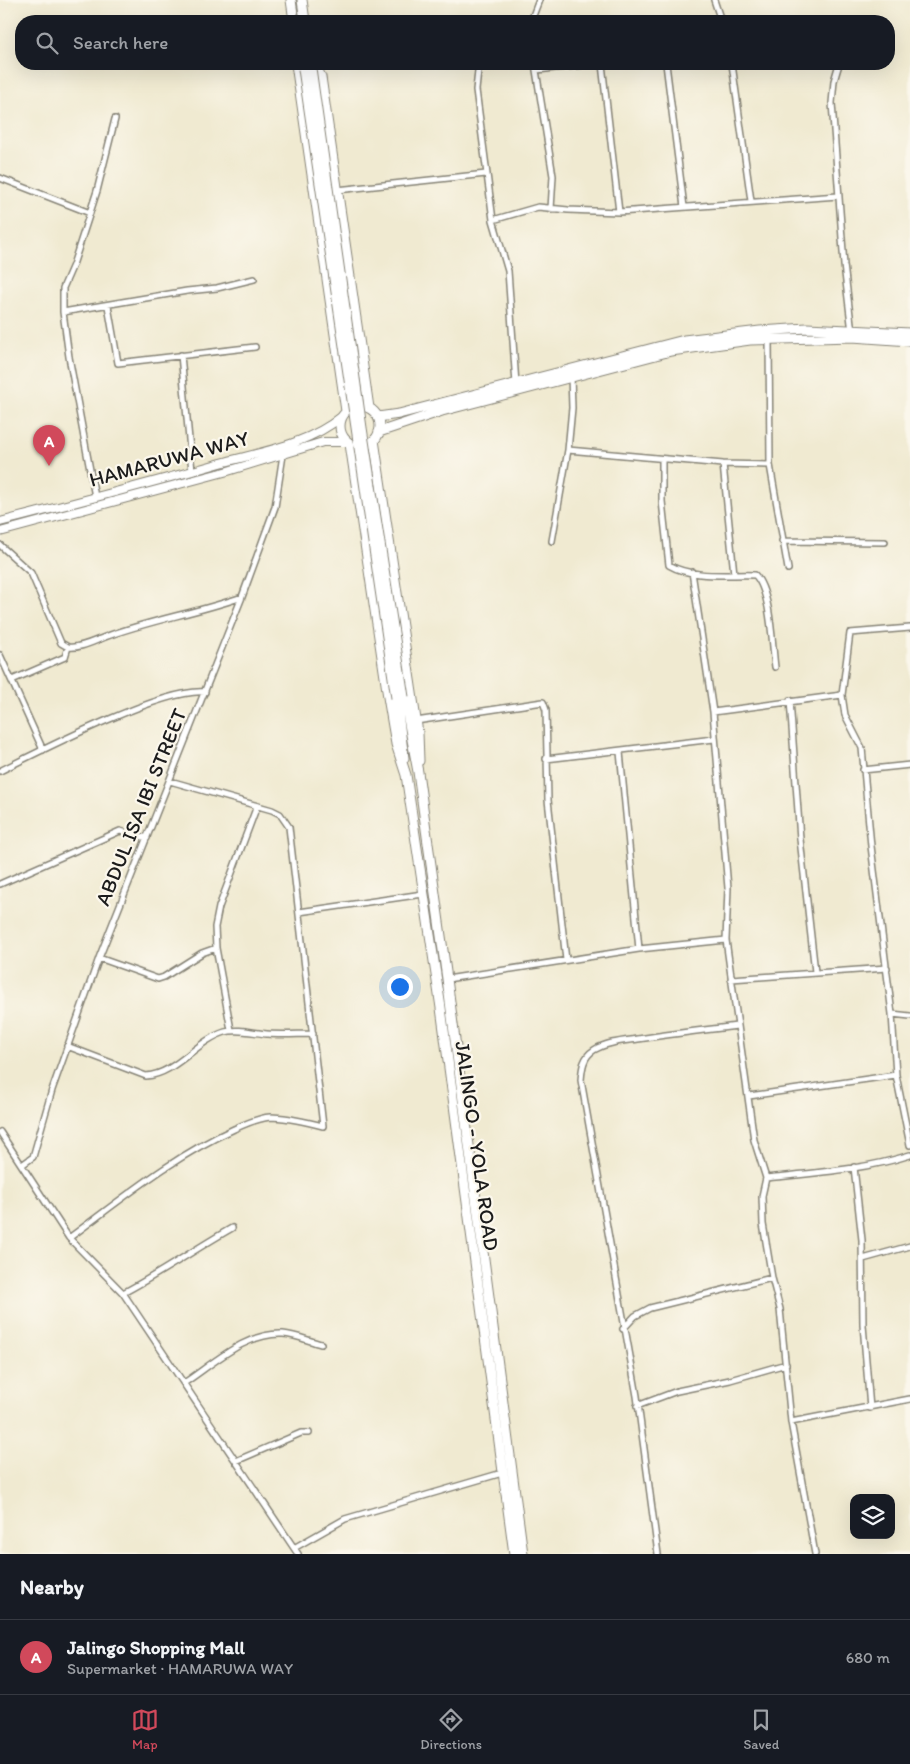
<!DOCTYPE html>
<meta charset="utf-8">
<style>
:root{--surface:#171b24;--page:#242831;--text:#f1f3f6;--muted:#9ea1a6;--line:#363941;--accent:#d1495b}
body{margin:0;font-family:Itim,sans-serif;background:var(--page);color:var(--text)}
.controls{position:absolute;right:15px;bottom:15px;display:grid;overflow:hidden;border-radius:10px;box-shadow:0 5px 20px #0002}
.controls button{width:45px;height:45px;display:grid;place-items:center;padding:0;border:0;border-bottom:1px solid var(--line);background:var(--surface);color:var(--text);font:25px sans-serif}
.you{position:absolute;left:399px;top:986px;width:18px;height:18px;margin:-12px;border:4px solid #fff;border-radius:50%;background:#1a73e8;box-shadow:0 0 0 8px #1a73e833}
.badge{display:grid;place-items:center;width:32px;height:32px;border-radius:50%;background:var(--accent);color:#fff;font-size:16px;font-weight:700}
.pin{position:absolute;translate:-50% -41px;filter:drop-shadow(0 1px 2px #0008)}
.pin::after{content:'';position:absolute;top:26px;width:18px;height:15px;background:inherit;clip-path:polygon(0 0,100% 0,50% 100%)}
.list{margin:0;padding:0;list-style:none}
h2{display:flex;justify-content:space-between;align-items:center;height:65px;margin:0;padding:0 20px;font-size:21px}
h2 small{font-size:16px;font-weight:400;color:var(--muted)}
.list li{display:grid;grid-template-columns:32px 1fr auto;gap:15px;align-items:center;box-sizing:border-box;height:75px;padding:0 20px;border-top:1px solid var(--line)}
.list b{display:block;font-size:19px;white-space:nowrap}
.list p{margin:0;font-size:16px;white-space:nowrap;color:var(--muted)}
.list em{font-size:16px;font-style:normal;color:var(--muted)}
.icon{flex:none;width:28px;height:28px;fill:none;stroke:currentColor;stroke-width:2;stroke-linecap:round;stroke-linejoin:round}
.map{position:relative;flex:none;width:910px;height:1554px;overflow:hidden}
.search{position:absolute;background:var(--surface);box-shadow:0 5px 20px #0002;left:15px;right:15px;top:15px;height:55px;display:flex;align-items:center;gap:12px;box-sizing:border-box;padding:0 18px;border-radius:20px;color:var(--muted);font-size:19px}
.sheet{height:140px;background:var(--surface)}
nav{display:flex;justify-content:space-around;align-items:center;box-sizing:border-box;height:70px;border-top:1px solid var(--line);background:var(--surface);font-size:14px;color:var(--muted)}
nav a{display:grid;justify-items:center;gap:2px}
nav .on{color:var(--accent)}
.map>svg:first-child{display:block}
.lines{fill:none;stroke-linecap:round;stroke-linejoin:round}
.minor-casing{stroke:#868376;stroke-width:8}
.secondary-casing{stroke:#868376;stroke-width:10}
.primary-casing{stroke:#868376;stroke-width:11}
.trunk-casing{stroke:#868376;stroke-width:11}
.minor{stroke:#fff;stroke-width:5}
.secondary{stroke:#fff;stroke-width:8}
.primary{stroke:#fff;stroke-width:9}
.trunk{stroke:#fff;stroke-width:9}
.trunk-bridge-casing{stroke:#868376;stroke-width:11;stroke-linecap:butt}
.trunk-bridge{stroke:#fff;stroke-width:9}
.labels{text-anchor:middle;stroke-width:4.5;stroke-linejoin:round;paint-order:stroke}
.street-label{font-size:21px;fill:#1c1c1c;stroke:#fbf7ec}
</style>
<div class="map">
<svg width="910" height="1554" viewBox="0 0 910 1554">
<rect width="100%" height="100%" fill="#fbf7ec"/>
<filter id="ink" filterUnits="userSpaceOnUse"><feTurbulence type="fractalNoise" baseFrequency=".02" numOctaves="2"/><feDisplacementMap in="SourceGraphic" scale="10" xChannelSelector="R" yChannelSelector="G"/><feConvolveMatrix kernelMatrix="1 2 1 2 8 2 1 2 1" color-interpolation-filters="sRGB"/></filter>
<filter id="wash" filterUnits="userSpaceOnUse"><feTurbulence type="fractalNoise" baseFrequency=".0096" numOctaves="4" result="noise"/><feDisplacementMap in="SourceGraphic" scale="20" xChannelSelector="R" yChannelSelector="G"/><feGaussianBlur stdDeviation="1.12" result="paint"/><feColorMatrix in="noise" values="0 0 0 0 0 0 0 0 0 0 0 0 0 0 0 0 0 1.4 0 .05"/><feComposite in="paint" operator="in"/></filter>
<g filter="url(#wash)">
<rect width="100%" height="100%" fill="#f0ead1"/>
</g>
<g filter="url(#ink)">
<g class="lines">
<g class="minor-casing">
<path id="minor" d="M714,0L721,21
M531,21L539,0
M535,64L553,176L551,209
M602,64L619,212
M666,64L684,207
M732,64L751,201
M839,64L834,81L832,103L844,265L852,332
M537,70L592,64
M478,71L476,90L493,220L508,271L516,384
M0,178L90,213
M337,190L486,174
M493,220L538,207L568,210L619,212L838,196
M108,306L118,363L255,347
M63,312L187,291L217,288L254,279
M769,339L770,465
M181,355L192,471
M571,376L572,408L568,450L723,464L770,465L788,569
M662,459V501L669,565C693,579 728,574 755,575C771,591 772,644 775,667
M723,464L734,574
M95,497L69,357L63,312V288L73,265L97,191L115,119
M552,541L568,450
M782,541L885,542
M0,545L31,573L61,643L68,647C79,649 94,641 105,637C150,620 197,613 242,597
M692,572L713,712L728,888L726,940L754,1140L766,1178L762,1196L763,1224L772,1278L780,1309L791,1422L815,1554
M910,628L850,633L842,695L845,715L862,748L871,846L892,1014L896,1075L910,1145
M0,655L43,750
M12,680L65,657L68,647
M790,700L800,839L815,972
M713,712L842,695
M416,721L543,702L546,710L548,800L566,960
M620,752L639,949
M546,759L714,739
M863,770L910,765
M0,771C42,750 163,688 205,692
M0,884L120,831L147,838
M299,912L423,894
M99,958L158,979L164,977L202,953L216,948
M447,979L639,949L726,940
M731,979L887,968
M892,1014L910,1016
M231,1030L216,948L215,927L219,907L257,806
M67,1046L146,1076C176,1074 196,1041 225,1032C238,1028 254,1033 267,1034C282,1035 298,1034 313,1034
M749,1096L896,1075
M0,1132L69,1238L123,1293L298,1554
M22,1165L33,1157L52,1090L99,958L242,597L275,507L283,455
M854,1167L862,1240L863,1325L870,1408
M766,1178C813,1173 864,1170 910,1155
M69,1238C122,1199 174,1156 234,1129C245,1124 258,1118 270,1117C288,1117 306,1122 323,1126L289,827L280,814L272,810L170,781
M863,1259L910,1246
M123,1293C161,1273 195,1249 232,1228
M623,1329L635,1316L650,1308L772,1278
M184,1383C213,1364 246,1332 283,1334C296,1335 309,1341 321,1344
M637,1406L677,1391L730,1380L786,1364
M791,1422L910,1399
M236,1461L301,1433H309
M294,1548L345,1519L502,1473
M658,1554L637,1396L581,1080C582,1068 583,1057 594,1050C607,1042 624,1041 638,1039C671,1034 704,1030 737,1026"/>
</g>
<g class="secondary-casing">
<path id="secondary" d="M0,522C74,503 148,484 221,463C261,452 309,444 341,417
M0,532L228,471L323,442H347"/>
</g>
<g class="primary-casing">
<path id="primary" d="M378,417L399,414L684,340L760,331L807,328L910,333
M379,432L442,411L671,351L750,340L852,337L910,341"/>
</g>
<g class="trunk-casing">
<path id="trunk" d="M291,0L294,21
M302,0L305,21
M296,64L346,411
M315,64L321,77L369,408
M340 426a20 20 0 1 1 40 0a20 20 0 1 1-40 0Z
M374,440L418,733L419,761
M350,444L388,697L396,744L406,775L441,1008L514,1554
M404,697L418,772L447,979L523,1554
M396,698L404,758"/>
</g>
<use href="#minor" class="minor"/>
<use href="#secondary" class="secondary"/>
<use href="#primary" class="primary"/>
<use href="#trunk" class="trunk"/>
<g class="trunk-bridge-casing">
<path id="trunk-bridge" d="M311,68L362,428L404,697
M303,69L396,698"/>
</g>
<use href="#trunk-bridge" class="trunk-bridge"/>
</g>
</g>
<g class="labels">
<g class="street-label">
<text transform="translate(169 459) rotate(-15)" y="7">HAMARUWA WAY</text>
<text transform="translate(141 807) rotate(-68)" y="7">ABDUL ISA IBI STREET</text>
<text transform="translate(477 1146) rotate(82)" y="7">JALINGO - YOLA ROAD</text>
</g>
</g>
</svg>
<div class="controls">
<button><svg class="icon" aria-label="layers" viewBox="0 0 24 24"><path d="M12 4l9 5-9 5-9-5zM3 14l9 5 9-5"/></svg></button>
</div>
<div class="you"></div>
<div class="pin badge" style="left:49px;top:466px">A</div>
<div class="search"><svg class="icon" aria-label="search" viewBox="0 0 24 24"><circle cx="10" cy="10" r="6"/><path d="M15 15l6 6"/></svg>Search here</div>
</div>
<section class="sheet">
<h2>Nearby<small></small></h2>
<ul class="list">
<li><span class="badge">A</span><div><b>Jalingo Shopping Mall</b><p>Supermarket · HAMARUWA WAY</p></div><em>680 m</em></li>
</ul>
</section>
<nav>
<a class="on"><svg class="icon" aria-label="map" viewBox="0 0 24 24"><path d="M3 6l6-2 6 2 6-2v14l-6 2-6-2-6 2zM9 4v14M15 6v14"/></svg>Map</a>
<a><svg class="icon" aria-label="directions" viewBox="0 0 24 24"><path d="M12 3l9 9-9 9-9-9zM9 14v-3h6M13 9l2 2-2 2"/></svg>Directions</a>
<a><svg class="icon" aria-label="saved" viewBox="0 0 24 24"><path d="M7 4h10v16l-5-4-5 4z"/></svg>Saved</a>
</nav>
